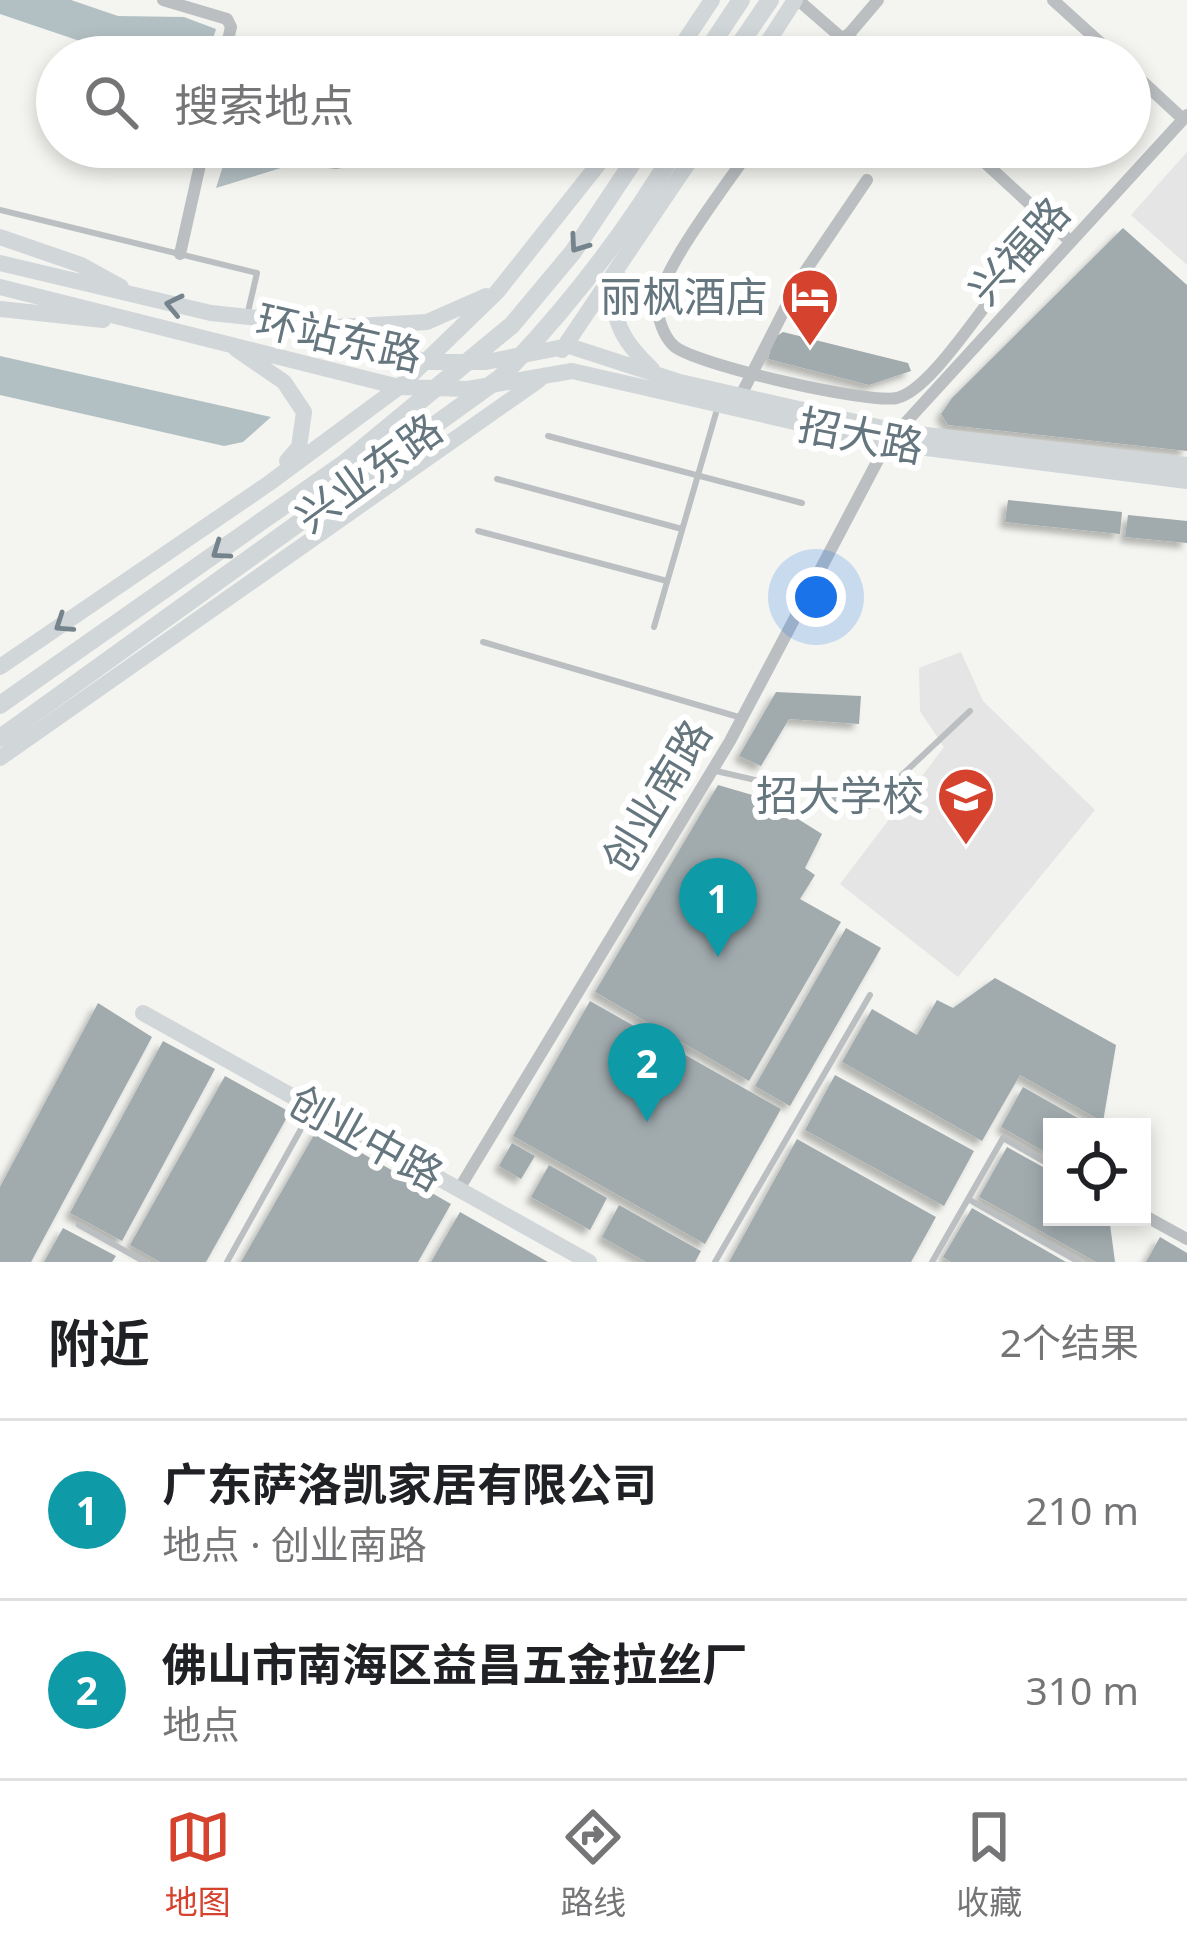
<!DOCTYPE html>
<html lang="zh">
<meta charset="utf-8">
<style>
:root{--surface:#fff;--page:#f2f2f2;--text:#202124;--muted:#757577;--line:#e0e0e0;--accent:#d5432f}
body{margin:0;font-family:"Noto Sans","Noto Sans SC",sans-serif;background:var(--page);color:var(--text)}
.controls{position:absolute;right:36px;bottom:36px;display:grid;overflow:hidden;border-radius:0px;box-shadow:0 6px 18px #0003}
.controls button{width:108px;height:108px;display:grid;place-items:center;padding:0;border:0;border-bottom:3px solid var(--line);background:var(--surface);color:var(--text);font:60px sans-serif}
.you{position:absolute;left:816px;top:597px;width:42px;height:42px;margin:-30px;border:9px solid #fff;border-radius:50%;background:#1a73e8;box-shadow:0 0 0 18px #1a73e833}
.badge{display:grid;place-items:center;width:78px;height:78px;border-radius:50%;background:var(--accent);color:#fff;font-size:39px;font-weight:700}
.pin{position:absolute;translate:-50% -99px;filter:drop-shadow(0 3px 6px #0008)}
.pin::after{content:'';position:absolute;top:63px;width:42px;height:36px;background:inherit;clip-path:polygon(0 0,100% 0,50% 100%)}
.list{margin:0;padding:0;list-style:none}
h2{display:flex;justify-content:space-between;align-items:center;height:156px;margin:0;padding:0 48px;font-size:51px}
h2 small{font-size:39px;font-weight:400;color:var(--muted)}
.list li{display:grid;grid-template-columns:78px 1fr auto;gap:36px;align-items:center;box-sizing:border-box;height:180px;padding:0 48px;border-top:3px solid var(--line)}
.list b{display:block;font-size:45px;white-space:nowrap}
.list p{margin:0;font-size:39px;white-space:nowrap;color:var(--muted)}
.list em{font-size:39px;font-style:normal;color:var(--muted)}
.icon{flex:none;width:66px;height:66px;fill:none;stroke:currentColor;stroke-width:2;stroke-linecap:round;stroke-linejoin:round}
.map{position:relative;flex:none;width:1187px;height:1262px;overflow:hidden}
.search{position:absolute;background:var(--surface);box-shadow:0 6px 18px #0003;left:36px;right:36px;top:36px;height:132px;display:flex;align-items:center;gap:30px;box-sizing:border-box;padding:0 42px;border-radius:66px;color:var(--muted);font-size:45px}
.sheet{height:516px;background:var(--surface)}
nav{display:flex;justify-content:space-around;align-items:center;box-sizing:border-box;height:168px;border-top:3px solid var(--line);background:var(--surface);font-size:33px;color:var(--muted)}
nav a{display:grid;justify-items:center;gap:6px}
nav .on{color:var(--accent)}
.map>svg:first-child{display:block}
.built{fill:#e4e5e4}
.water{fill:#b3c0c3}
.building{fill:#a1abae;filter:url(#shadow)}
.lines{fill:none;stroke-linecap:round;stroke-linejoin:round}
.lane{stroke:#bbbfc2;stroke-width:6}
.street{stroke:#bbbfc2;stroke-width:12}
.secondary{stroke:#d1d6d9;stroke-width:16}
.primary{stroke:#d1d6d9;stroke-width:18}
.oneway{stroke:#75848c}
.labels{text-anchor:middle;stroke-width:12;stroke-linejoin:round;paint-order:stroke}
.street-label{font-size:42px;fill:#65767f;stroke:#fff}
.poi-label{font-size:42px;fill:#65767f;stroke:#fff;text-anchor:end}
</style>
<div class="map">
<svg width="1187" height="1262" viewBox="0 0 1187 1262">
<defs>
<filter id="shadow"><feDropShadow dx="-5.5" dy="5.5" stdDeviation="3" flood-color="#0004"/></filter>
</defs>
<rect width="100%" height="100%" fill="#f4f4f0"/>
<path class="built" d="M1187,152V265L1131,215Z
M961,652L983,701L1095,810L958,977L840,884L944,747L920,711L919,668Z"/>
<path class="water" d="M0,0H71L118,16L184,17L216,29L208,55L127,57L0,14Z
M229,147H410L383,161L336,169L294,164L216,188Z
M0,356L271,417L243,442L224,446L0,395Z"/>
<path class="building" d="M1123,228L1187,285V451L948,425L941,414L952,398Z
M783,332L908,363L911,371L869,385L768,359L774,338Z
M1008,500L1122,512L1120,534L1005,522Z
M1128,515L1187,521V543L1125,537Z
M776,692L861,696L859,724L789,719L761,766L739,756Z
M718,785L766,799L822,834L805,868L815,875L800,899L841,922L749,1081L595,992Z
M846,928L881,948L790,1106L755,1086Z
M995,978L1116,1045L1103,1122L1020,1075L982,1141L842,1062L872,1009L917,1035L937,1000L953,1008Z
M590,1001L781,1109L705,1244L513,1136Z
M98,1003L152,1037L31,1262H0V1187Z
M163,1041L215,1069L122,1241L70,1213Z
M835,1075L974,1151L944,1206L805,1130Z
M225,1076L290,1112L206,1262H160L130,1245Z
M1023,1087L1094,1127H1052V1156L1001,1127Z
M318,1128L451,1204L418,1262H241Z
M797,1139L936,1217L911,1262H729Z
M512,1143L535,1156L521,1179L499,1166Z
M1007,1147L1052,1172V1217H1109L1115,1262H1096L979,1197Z
M549,1165L607,1198L590,1230L531,1197Z
M619,1205L701,1251L695,1262H646L602,1237Z
M972,1208L1066,1262H951L943,1257Z
M460,1212L548,1262H431Z
M63,1228L116,1256L112,1262H44Z
M1160,1237L1187,1253V1262H1146Z"/>
<g class="lines">
<path class="lane" d="M0,210L257,273L247,316
M548,436L802,503
M497,479L682,529
M478,531L667,581
M654,627L718,406
M483,642L742,718
M716,771L869,806L970,711
M968,1199L1079,1262
M79,1225L145,1262
M227,1262L311,1111
M715,1262L870,995
M932,1262L1003,1138L1052,1166"/>
<path class="street" d="M163,0L227,19L231,27L224,57
M798,0L844,40L878,0
M1053,0L1116,57
M847,35L871,57
M826,57L844,40
M1130,70L1183,119
M752,147C729,182 661,268 658,304C657,318 664,337 674,346C696,365 868,404 897,398C927,391 971,323 991,299
M968,147L1071,242
M180,254L204,147
M739,399L800,279L867,180
M459,1189L730,741L887,443L1187,115
M1145,1216L1187,1239"/>
<path class="secondary" d="M674,57L712,0
M758,57L795,0
M0,237L81,265L121,287
M0,263L211,313L295,322L427,362H486L569,346L680,382L900,432L1187,465
M619,277C606,316 624,343 652,369
M0,287L399,387L468,389L572,371L887,443L1187,481
M0,309L103,320
M338,327L427,322L486,296
M236,349L284,382L304,412L299,447L287,461
M562,350L699,147
M0,667L268,484L399,387L497,292L612,147
M0,758L539,380
M143,1013L589,1262"/>
<path class="primary" d="M703,57L741,0
M731,57L770,0
M0,705L346,462L512,325L573,252L643,147
M0,738L500,378C570,306 626,233 677,147"/>
</g>
<defs><path id="oneway-chevron" d="M-2-3.5L2.5 0L-2 3.5" fill="none" stroke-width="1.6" stroke-linecap="round" stroke-linejoin="round" transform="scale(3)"/></defs>
<g class="oneway">
<use href="#oneway-chevron" transform="translate(578 244) rotate(125)"/>
<use href="#oneway-chevron" transform="translate(174 305) rotate(-168)"/>
<use href="#oneway-chevron" transform="translate(220 551) rotate(145)"/>
<use href="#oneway-chevron" transform="translate(63 624) rotate(146)"/>
</g>
<defs>
<g id="hotel-pin" transform="scale(3)"><path d="M0 17L-7.5 6A9.5 9.5 0 1 1 7.5 6Z" fill="#d5432f" stroke="#fff"/><path d="M-6-4.5h1.5V1H6V5H4.5V3h-9V5H-6ZM-4 0a1.8 1.8 0 1 1 3.6 0ZM.5 0V-2.5h3Q6-2.5 6 0Z" fill="#fff"/></g>
<g id="school-pin" transform="scale(3)"><path d="M0 17L-7.5 6A9.5 9.5 0 1 1 7.5 6Z" fill="#d5432f" stroke="#fff"/><path d="M0-5L7-2L0 1L-7-2ZM-4 1L0 2.5L4 1V4Q0 6-4 4Z" fill="#fff"/></g>
</defs>
<g fill-rule="evenodd">
<use href="#hotel-pin" x="810" y="297"/>
<use href="#school-pin" x="966" y="796"/>
</g>
<g class="labels">
<g class="street-label">
<text transform="translate(1019 251) rotate(-48)" y="15">兴福路</text>
<text transform="translate(339 338) rotate(13)" y="15">环站东路</text>
<text transform="translate(861 436) rotate(11)" y="15">招大路</text>
<text transform="translate(369 473) rotate(-36)" y="15">兴业东路</text>
<text transform="translate(657 796) rotate(-59)" y="15">创业南路</text>
<text transform="translate(366 1138) rotate(29)" y="15">创业中路</text>
</g>
<g class="poi-label">
<text x="768" y="312">丽枫酒店</text>
<text x="924" y="811">招大学校</text>
</g>
</g>
</svg>
<div class="controls">
<button><svg class="icon" aria-label="locate" viewBox="0 0 24 24"><circle cx="12" cy="12" r="6"/><path d="M12 2v4M12 18v4M2 12h4M18 12h4"/></svg></button>
</div>
<div class="you"></div>
<div class="pin badge" style="left:718px;top:957px;background:#0f9aa8">1</div>
<div class="pin badge" style="left:647px;top:1122px;background:#0f9aa8">2</div>
<div class="search"><svg class="icon" aria-label="search" viewBox="0 0 24 24"><circle cx="10" cy="10" r="6"/><path d="M15 15l6 6"/></svg>搜索地点</div>
</div>
<section class="sheet">
<h2>附近<small>2个结果</small></h2>
<ul class="list">
<li><span class="badge" style="background:#0f9aa8">1</span><div><b>广东萨洛凯家居有限公司</b><p>地点 · 创业南路</p></div><em>210 m</em></li>
<li><span class="badge" style="background:#0f9aa8">2</span><div><b>佛山市南海区益昌五金拉丝厂</b><p>地点</p></div><em>310 m</em></li>
</ul>
</section>
<nav>
<a class="on"><svg class="icon" aria-label="map" viewBox="0 0 24 24"><path d="M3 6l6-2 6 2 6-2v14l-6 2-6-2-6 2zM9 4v14M15 6v14"/></svg>地图</a>
<a><svg class="icon" aria-label="directions" viewBox="0 0 24 24"><path d="M12 3l9 9-9 9-9-9zM9 14v-3h6M13 9l2 2-2 2"/></svg>路线</a>
<a><svg class="icon" aria-label="saved" viewBox="0 0 24 24"><path d="M7 4h10v16l-5-4-5 4z"/></svg>收藏</a>
</nav>
